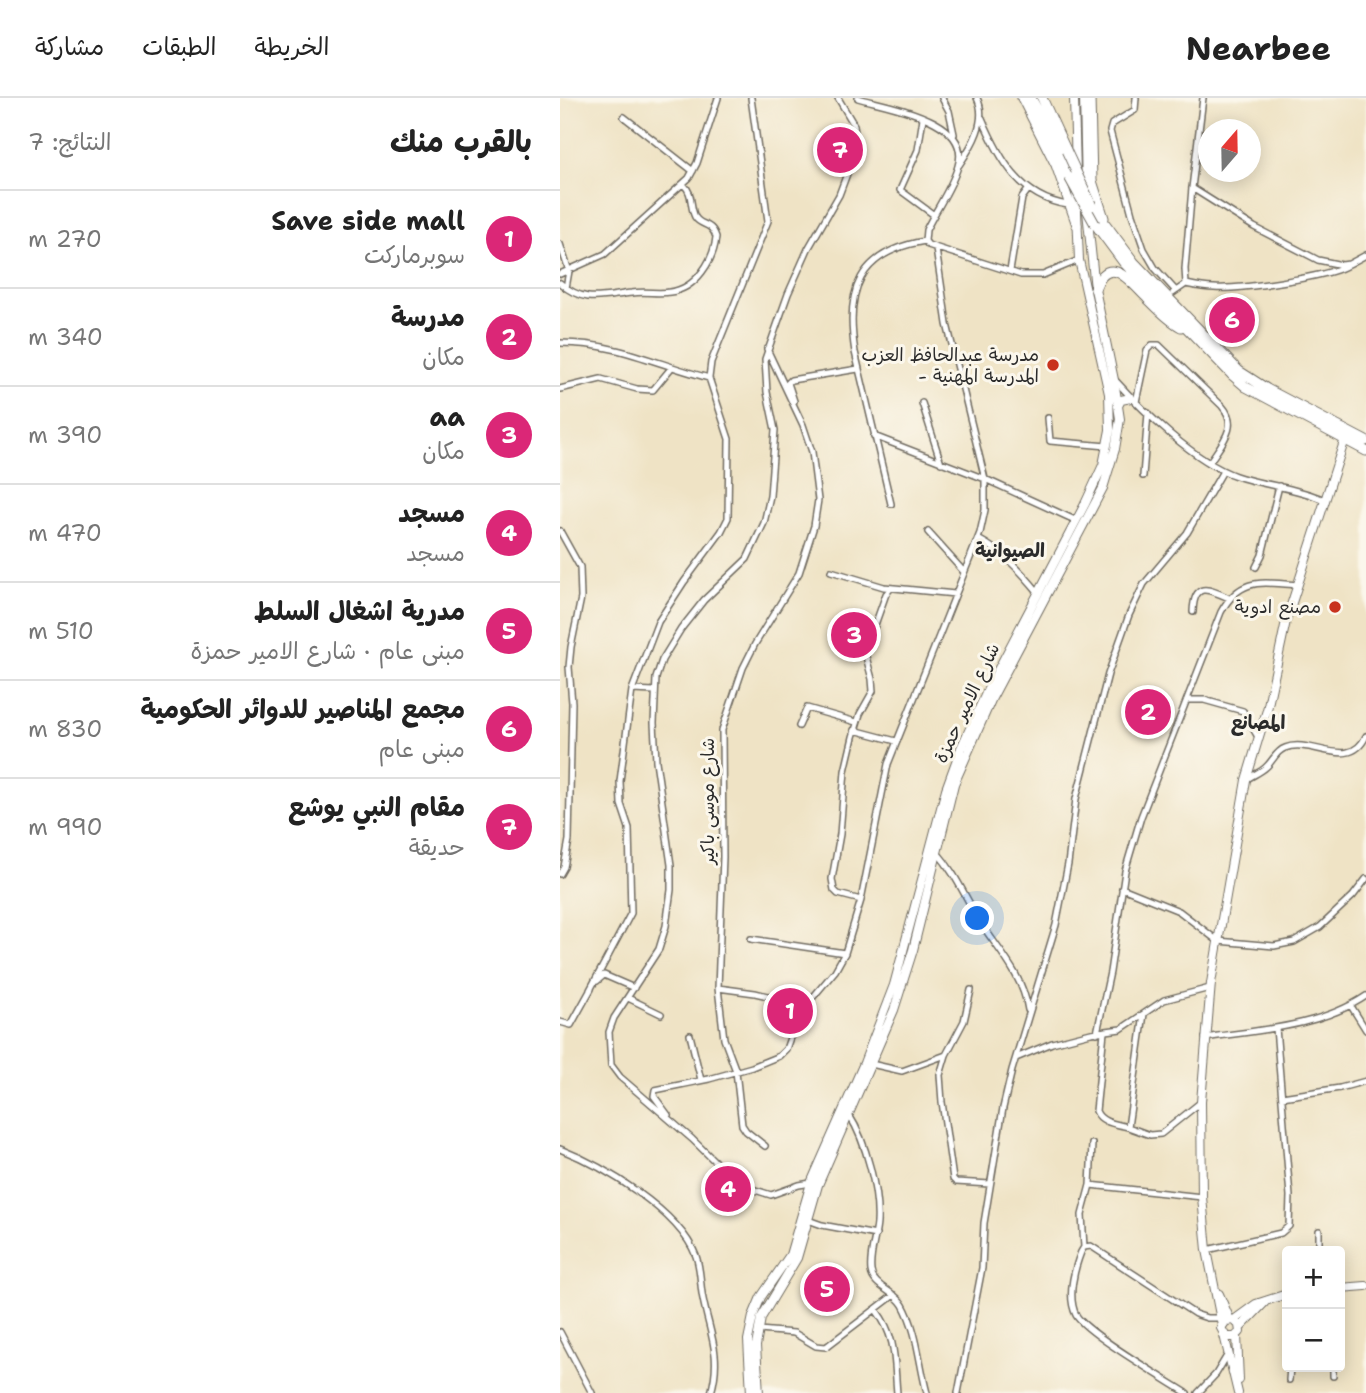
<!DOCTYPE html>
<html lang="ar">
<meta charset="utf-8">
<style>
:root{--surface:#fff;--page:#f2f2f2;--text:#222;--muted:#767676;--line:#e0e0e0;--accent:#db2777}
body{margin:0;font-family:"Shantell Sans","Playpen Sans Arabic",sans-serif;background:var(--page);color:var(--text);direction:rtl}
.controls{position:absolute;right:21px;bottom:21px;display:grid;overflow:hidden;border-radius:7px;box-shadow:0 4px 18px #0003}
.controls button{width:63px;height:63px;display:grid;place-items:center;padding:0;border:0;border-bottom:2px solid var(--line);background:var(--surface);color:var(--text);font:35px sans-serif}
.compass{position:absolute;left:638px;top:21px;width:63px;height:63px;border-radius:50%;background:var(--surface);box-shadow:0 4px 18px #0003;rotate:20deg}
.you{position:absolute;left:418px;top:821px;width:24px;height:24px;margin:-18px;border:5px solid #fff;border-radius:50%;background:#1a73e8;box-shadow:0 0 0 10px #1a73e833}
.badge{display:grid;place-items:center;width:46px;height:46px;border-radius:50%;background:var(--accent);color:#fff;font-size:23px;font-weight:700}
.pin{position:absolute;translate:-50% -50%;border:4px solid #fff;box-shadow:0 2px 7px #0006}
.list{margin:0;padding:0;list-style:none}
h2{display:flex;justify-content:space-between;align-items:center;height:91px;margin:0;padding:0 28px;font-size:30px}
h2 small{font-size:23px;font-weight:400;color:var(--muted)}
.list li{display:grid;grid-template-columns:46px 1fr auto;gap:21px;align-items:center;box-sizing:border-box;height:98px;padding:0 28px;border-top:2px solid var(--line)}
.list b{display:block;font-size:26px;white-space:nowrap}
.list p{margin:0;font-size:23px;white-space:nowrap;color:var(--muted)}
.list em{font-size:23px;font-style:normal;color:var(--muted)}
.map{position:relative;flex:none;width:806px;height:1295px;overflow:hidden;direction:ltr}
header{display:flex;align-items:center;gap:42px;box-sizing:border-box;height:98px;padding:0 35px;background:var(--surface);border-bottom:2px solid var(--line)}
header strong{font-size:33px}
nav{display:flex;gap:38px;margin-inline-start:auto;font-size:24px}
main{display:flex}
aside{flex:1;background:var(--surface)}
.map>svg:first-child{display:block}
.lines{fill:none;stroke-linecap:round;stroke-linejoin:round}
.street-casing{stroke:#706b61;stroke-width:8}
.secondary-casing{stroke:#706b61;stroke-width:10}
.primary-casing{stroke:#706b61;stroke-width:11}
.street{stroke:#fff;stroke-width:5}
.secondary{stroke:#fff;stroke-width:8}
.primary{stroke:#fff;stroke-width:9}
.primary-bridge-casing{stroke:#706b61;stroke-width:11;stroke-linecap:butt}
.primary-bridge{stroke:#fff;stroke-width:9}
.poi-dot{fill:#c8321e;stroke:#fbf7ec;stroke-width:2.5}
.labels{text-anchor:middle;stroke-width:6;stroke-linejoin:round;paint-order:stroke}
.poi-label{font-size:18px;fill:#2b2b2b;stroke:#fbf7ec;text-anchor:end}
.street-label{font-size:18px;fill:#2b2b2b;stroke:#fbf7ec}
.neighbourhood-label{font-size:19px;font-weight:bold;fill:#2b2b2b;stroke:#fbf7ec}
</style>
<header>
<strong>Nearbee</strong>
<nav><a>الخريطة</a><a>الطبقات</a><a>مشاركة</a></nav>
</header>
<main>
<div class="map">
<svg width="806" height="1295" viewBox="0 0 806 1295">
<rect width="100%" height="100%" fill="#fbf7ec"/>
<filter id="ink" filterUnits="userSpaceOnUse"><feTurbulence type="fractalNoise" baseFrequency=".0143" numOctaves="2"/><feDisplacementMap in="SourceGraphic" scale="14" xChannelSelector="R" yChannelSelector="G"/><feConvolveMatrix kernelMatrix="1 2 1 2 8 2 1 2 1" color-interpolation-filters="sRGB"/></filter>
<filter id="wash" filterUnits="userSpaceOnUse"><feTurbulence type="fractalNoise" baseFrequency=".00686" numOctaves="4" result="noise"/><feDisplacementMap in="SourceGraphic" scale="28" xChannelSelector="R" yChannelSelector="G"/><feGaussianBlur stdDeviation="1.57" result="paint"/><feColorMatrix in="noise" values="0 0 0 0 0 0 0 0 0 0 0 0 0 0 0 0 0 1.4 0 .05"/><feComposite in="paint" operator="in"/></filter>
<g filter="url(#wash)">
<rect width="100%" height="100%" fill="#efe3c5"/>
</g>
<g filter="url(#ink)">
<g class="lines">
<g class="street-casing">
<path id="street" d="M298,0C329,9 413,21 398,68C392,90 376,111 366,132L365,143L368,147L461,177H483L519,162
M382,0L389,13L394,36
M576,0L575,12L552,26L550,33L572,116L584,151L595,170L615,192
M64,19L133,73
M363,20L358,52L340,92L374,117
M422,20C439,60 460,100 508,107
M399,67C412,48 428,22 417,0
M632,90L694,129L758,162L782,167L789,166L806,157
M0,146L9,173L6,190
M450,173L462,100L468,92
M0,176L45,156L129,80L137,65L158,0
M0,185C25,207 43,198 72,195C85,193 98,196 110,194C136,191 154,162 156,139C151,123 141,129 135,119C129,107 134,96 123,86
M626,186C635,188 645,190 654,190C678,192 766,179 786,168
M613,195L626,186L625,171L632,90L643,0
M0,245C58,245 95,266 149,280
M554,281C583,313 635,364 676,378C705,388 736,389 764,402
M0,291L41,281L77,291L93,292L112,269
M234,303L228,285L231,282L298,271
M576,304L587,252L592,247H599L662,308C680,328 661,346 649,365
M362,305L381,365
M488,320L490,343L547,348
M314,338L425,381L517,423
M583,378L588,315
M331,406L295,254C285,193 298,154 365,143
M0,433L20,469L21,500L11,549L9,569L12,605L9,742L4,769L0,776
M368,434L404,474
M418,441C443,454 461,473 479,495
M696,469L702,457L719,388
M271,473L324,489L395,496
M633,514C634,484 647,490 669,500
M72,592L94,593
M627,602H644L683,613L698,639
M239,628L247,610L296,624
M294,632L336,643
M687,681C693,677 701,674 706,669C713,663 716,653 725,650C751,639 790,674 806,638
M376,753C396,776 404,797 419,822C438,852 463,877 468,912
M562,790L619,813L658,843L714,848L734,844L760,829L793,798L806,781
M301,802L278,796L274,792L272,781L280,736L285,673L293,639L300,616L313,593L312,581L305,555L326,496L331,490
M191,841L285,855
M37,883L44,877L74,890
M158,890L195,895L246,907
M30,892L71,815L69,730L61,706L60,683L72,592L98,524L124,484L161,434L168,420L169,341L149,280L151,264L208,123L191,0
M411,892L404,923L386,957L380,977L382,1004L393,1081L396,1084L430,1086
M68,900L101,916
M791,908L806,932
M584,916L568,1029L590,1037L601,1036L641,1004
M0,924L11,927L31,891
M544,934L536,1013C541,1025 556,1026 568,1029
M537,935L550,874L565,773L581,719L661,514C681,478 702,485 738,487
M130,937L141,982
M645,940C699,932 760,929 806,898
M456,960L492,945L531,935L561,931L604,902L650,890
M311,966L342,973L386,957
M722,999L780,990L806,983
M108,1017L94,998L95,992L149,981L192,969L219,958L226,951L238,917L275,873L285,855L301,802L328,666L420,435L425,412V381L387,226L376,151
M289,1017C306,1043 319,1094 317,1125C316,1140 309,1157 311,1173C313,1189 335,1193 343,1207C358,1234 359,1266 367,1295
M205,1048L186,1033L182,1027L176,973L164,941L158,890L163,759L162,632L183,570L195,546L239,475L254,428L258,402L252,354L243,327L207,251
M0,1051C43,1068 119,1113 136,1158C141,1172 140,1187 143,1201C150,1237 162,1257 151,1295
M251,1085L239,1087L211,1097L179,1087L132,1041L60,979L51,967L49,934L54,920L99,851L106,828L111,792V767L96,663L94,625L96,580L102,562L121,531L144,502L187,461L204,425L210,398L215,332L207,294L205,261L228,196L248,151L279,97L288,73L295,36L294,27L278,0
M530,1087L532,1046
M248,1122L262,1127L316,1137
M524,1149L522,1117L530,1087L642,1099
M647,1152L721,1135L729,1128L730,1098L716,930
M759,1153V1133
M316,1212C337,1240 334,1262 337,1295
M199,1232L234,1235L256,1248L266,1249L334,1197
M0,1234L32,1295
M773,1278V1269
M729,1282L730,1269
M398,1295L422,1170L424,1125L443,1010L452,972L496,827L508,766L516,701L548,576L569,517L584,486L627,435L663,373
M627,1295C605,1281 526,1235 516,1217C507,1199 514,1172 521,1154L524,1149L531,1148L635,1216L647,1220H661
M638,1295L656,1276L668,1256"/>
</g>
<g class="secondary-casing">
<path id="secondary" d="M514,0L516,74
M524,0L526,93
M558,308L561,302L571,300
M780,1190L806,1188
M659,1196L670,1222
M674,1222L679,1227L680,1234L675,1239H666L661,1230L666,1223L674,1222L696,1206L727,1196
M662,1227L647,1152L642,1099L641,1004L651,885L686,682L707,612L726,523L785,341
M680,1230L705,1204
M664,1237L678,1295
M677,1237L679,1282
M191,1295L188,1242L193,1218L201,1199L230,1157L251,1085L304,965L334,887L386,691L401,650L429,589L525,406L543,367L550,332L549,296L519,162L516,90
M199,1295L196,1248L201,1220L237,1160L258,1087L334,912L353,852L394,686L432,600L543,390L555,351L560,321L554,282L535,191L527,113"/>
</g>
<g class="primary-casing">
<path id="primary" d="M462,0L496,67L517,127
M471,0L480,16L509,79
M482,0L506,52
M530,0L532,83L544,120
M532,108L574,164L679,273L707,291L806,343
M535,126L564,165L671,276L686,289L806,353
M535,191C549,153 571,185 587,200C598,211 608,222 621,229"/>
</g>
<use href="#street" class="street"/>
<use href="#secondary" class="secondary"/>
<use href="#primary" class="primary"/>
<g class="primary-bridge-casing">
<path id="primary-bridge" d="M506,52L532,108
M509,79L535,126"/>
</g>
<use href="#primary-bridge" class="primary-bridge"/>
</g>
</g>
<g class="poi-dot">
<circle cx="493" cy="267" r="7"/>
<circle cx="775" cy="509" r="7"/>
</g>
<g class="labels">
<g class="poi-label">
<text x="479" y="263">مدرسة عبدالحافظ العزب<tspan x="479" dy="21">- المدرسة المهنية</tspan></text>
<text x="761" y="515">مصنع ادوية</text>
</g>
<g class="street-label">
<text transform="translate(407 605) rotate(-65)" y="6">شارع الامير حمزة</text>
<text transform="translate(148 703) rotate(-90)" y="6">شارع موسى باكير</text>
</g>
<g class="neighbourhood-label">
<text x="450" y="459">الصيوانية</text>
<text x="698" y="631">المصانع</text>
</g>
</g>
</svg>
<div class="controls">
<button>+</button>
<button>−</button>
</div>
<svg class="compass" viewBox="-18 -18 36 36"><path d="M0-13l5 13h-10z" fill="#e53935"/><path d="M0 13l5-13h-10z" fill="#767676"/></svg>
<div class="you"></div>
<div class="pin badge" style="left:230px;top:913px">1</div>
<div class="pin badge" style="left:588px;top:614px">2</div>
<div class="pin badge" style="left:294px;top:537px">3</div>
<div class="pin badge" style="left:168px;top:1091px">4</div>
<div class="pin badge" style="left:267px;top:1191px">5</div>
<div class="pin badge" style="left:672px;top:222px">6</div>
<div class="pin badge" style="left:280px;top:52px">7</div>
</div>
<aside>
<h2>بالقرب منك<small>النتائج: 7</small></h2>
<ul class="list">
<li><span class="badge">1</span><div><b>Save side mall</b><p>سوبرماركت</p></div><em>270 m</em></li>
<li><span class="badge">2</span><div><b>مدرسة</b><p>مكان</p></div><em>340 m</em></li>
<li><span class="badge">3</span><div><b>aa</b><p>مكان</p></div><em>390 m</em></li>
<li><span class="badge">4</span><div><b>مسجد</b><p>مسجد</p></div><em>470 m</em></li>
<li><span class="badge">5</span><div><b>مدرية اشغال السلط</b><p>مبنى عام · شارع الامير حمزة</p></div><em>510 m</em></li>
<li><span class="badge">6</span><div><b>مجمع المناصير للدوائر الحكومية</b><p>مبنى عام</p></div><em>830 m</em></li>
<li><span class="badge">7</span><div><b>مقام النبي يوشع</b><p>حديقة</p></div><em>990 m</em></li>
</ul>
</aside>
</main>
